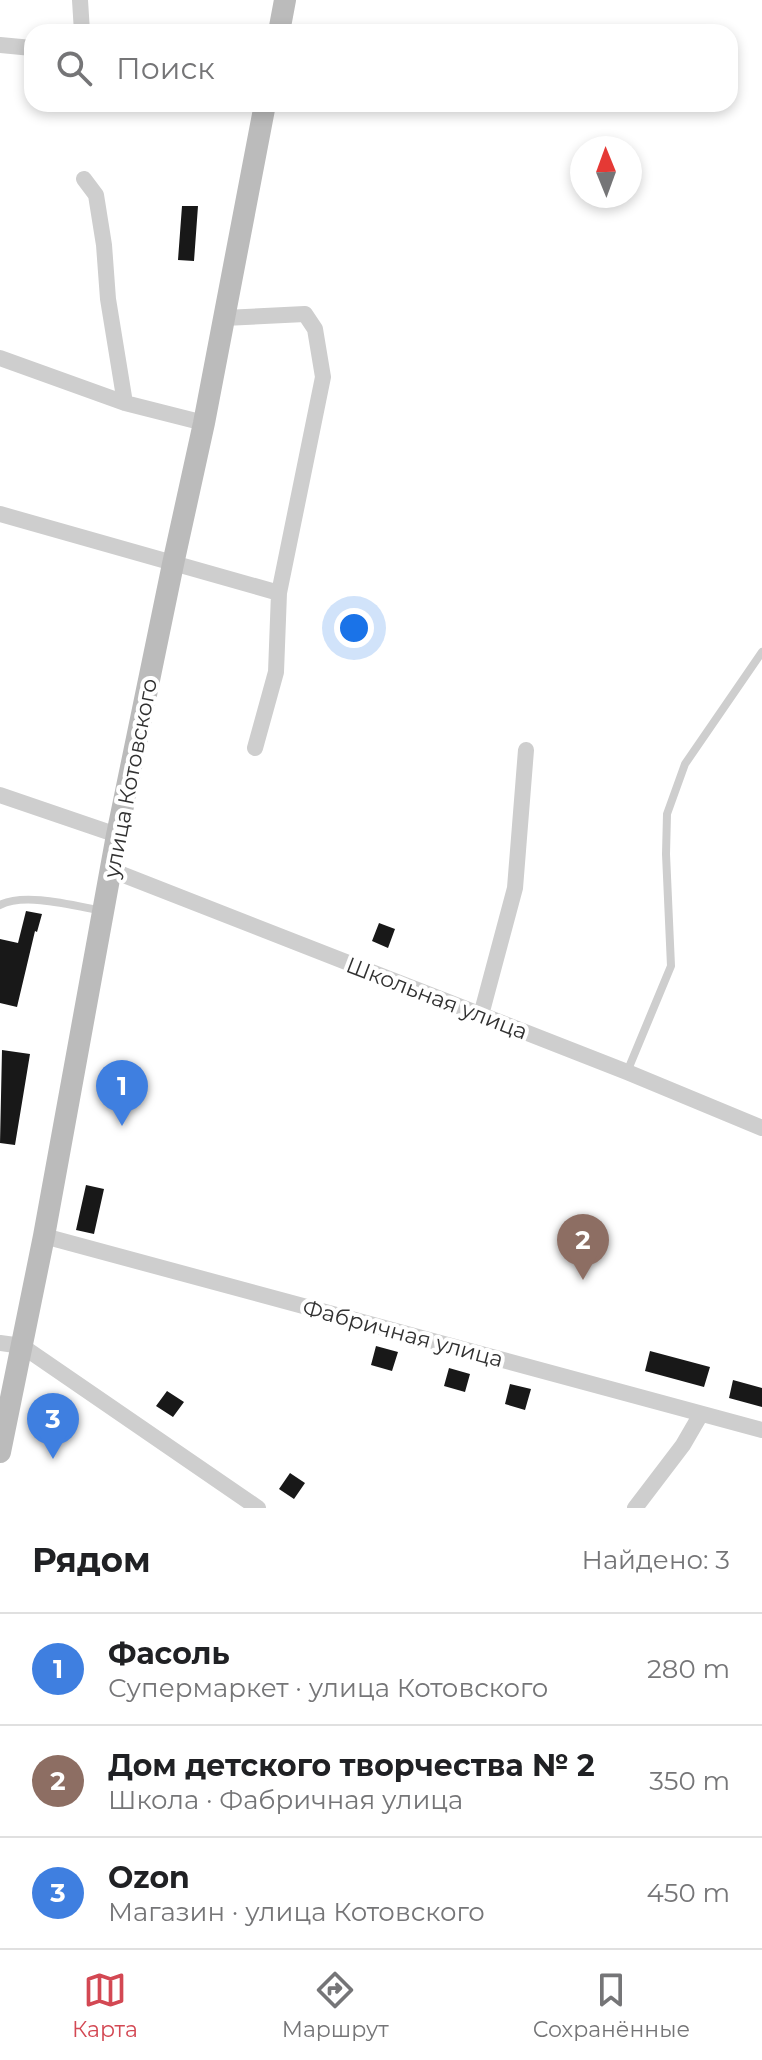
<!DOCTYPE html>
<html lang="ru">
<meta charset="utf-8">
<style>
:root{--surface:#fff;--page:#f6f6f6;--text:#202124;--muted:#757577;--line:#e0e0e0;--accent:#d34853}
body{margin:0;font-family:Montserrat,sans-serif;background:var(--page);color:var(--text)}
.compass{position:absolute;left:570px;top:136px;width:72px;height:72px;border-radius:50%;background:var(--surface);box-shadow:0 4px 12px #0003;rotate:359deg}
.you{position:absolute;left:354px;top:628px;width:28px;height:28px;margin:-20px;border:6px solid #fff;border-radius:50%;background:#1a73e8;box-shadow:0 0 0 12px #1a73e833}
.badge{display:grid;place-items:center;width:52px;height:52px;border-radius:50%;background:var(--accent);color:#fff;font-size:26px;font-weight:700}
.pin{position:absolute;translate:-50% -66px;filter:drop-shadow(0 2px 4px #0008)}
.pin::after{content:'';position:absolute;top:42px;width:28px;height:24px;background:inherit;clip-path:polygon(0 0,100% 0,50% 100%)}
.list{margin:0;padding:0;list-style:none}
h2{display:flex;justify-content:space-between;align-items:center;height:104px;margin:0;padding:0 32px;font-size:34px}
h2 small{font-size:26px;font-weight:400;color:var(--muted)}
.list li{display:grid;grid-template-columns:52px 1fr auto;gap:24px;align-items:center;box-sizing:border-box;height:112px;padding:0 32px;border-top:2px solid var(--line)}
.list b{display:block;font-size:30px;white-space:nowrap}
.list p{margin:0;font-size:26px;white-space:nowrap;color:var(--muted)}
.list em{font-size:26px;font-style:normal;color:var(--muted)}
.icon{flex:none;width:44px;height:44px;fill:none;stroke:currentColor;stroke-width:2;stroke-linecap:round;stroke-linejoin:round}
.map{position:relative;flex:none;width:762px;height:1508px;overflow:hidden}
.search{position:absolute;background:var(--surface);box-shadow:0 4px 12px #0003;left:24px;right:24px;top:24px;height:88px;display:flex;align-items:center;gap:20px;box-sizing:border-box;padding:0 28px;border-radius:24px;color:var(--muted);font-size:30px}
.sheet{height:440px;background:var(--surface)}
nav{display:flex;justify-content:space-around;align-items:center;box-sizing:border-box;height:112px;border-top:2px solid var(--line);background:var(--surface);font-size:22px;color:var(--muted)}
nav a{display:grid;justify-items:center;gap:4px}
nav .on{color:var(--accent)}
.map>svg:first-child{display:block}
.building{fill:#181818}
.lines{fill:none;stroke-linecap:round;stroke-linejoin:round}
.lane{stroke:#cecece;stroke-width:8}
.street{stroke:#cecece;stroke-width:16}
.secondary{stroke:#bbb;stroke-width:22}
.labels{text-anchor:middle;stroke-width:8;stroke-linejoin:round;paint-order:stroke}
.street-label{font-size:22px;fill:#313131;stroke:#fff}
</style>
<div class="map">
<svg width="762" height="1508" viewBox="0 0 762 1508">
<rect width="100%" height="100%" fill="#fff"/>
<path class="building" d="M182,206H198L194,261L178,260Z
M26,911L42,914L37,932L35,931L17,1007L0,1003V939L18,943Z
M379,923L395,929L388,948L372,941Z
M2,1050L30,1054L15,1145L0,1143Z
M86,1185L104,1189L94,1234L76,1230Z
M376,1346L398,1352L392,1371L371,1365Z
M650,1351L710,1367L704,1387L645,1371Z
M449,1368L470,1374L465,1392L444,1386Z
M733,1380L762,1388V1407L729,1398Z
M510,1384L531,1389L525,1410L505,1404Z
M167,1391L184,1402L173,1417L156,1406Z
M39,1399L60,1402L55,1436L34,1432Z
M290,1473L305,1483L294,1499L279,1489Z"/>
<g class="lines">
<path class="lane" d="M0,905C25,892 75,906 103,911
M627,1072L671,966L666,854L667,814L685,764L762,652"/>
<path class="street" d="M80,0L82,32
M0,45L32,48
M84,179L96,195L104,245L108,299L125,403
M224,318L305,314L315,329L323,377L279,593L276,672L255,748
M0,358L125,403L204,423
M0,514L279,593
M0,795L117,835
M111,870L627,1072L762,1128
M481,1015L515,888L526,750
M44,1236L762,1430
M0,1343L22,1346L258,1508
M635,1508L683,1445L701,1414"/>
<path class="secondary" d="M279,32L285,0
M0,1452L44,1236L117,835L173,564L204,423L265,104"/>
</g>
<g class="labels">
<g class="street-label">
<text transform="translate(130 778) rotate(-79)" y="8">улица Котовского</text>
<text transform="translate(437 998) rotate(21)" y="8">Школьная улица</text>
<text transform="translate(403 1333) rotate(15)" y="8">Фабричная улица</text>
</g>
</g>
</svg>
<svg class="compass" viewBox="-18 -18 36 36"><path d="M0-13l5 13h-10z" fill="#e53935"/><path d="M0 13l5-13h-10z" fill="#757577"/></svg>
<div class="you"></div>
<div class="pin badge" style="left:122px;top:1126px;background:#3f7fe0">1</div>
<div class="pin badge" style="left:583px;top:1280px;background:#8d6e63">2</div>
<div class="pin badge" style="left:53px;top:1459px;background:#3f7fe0">3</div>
<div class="search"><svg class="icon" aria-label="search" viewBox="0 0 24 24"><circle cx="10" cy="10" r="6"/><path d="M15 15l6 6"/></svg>Поиск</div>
</div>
<section class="sheet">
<h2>Рядом<small>Найдено: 3</small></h2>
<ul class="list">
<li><span class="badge" style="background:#3f7fe0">1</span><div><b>Фасоль</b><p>Супермаркет · улица Котовского</p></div><em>280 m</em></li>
<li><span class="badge" style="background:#8d6e63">2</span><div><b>Дом детского творчества № 2</b><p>Школа · Фабричная улица</p></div><em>350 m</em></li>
<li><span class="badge" style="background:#3f7fe0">3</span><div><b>Ozon</b><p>Магазин · улица Котовского</p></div><em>450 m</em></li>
</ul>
</section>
<nav>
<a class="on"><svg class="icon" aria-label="map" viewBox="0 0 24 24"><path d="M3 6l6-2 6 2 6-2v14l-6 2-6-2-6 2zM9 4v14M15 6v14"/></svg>Карта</a>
<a><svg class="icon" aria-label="directions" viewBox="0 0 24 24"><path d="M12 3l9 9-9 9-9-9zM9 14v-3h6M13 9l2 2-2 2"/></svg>Маршрут</a>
<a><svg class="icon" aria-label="saved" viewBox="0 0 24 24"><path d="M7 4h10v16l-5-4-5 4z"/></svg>Сохранённые</a>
</nav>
